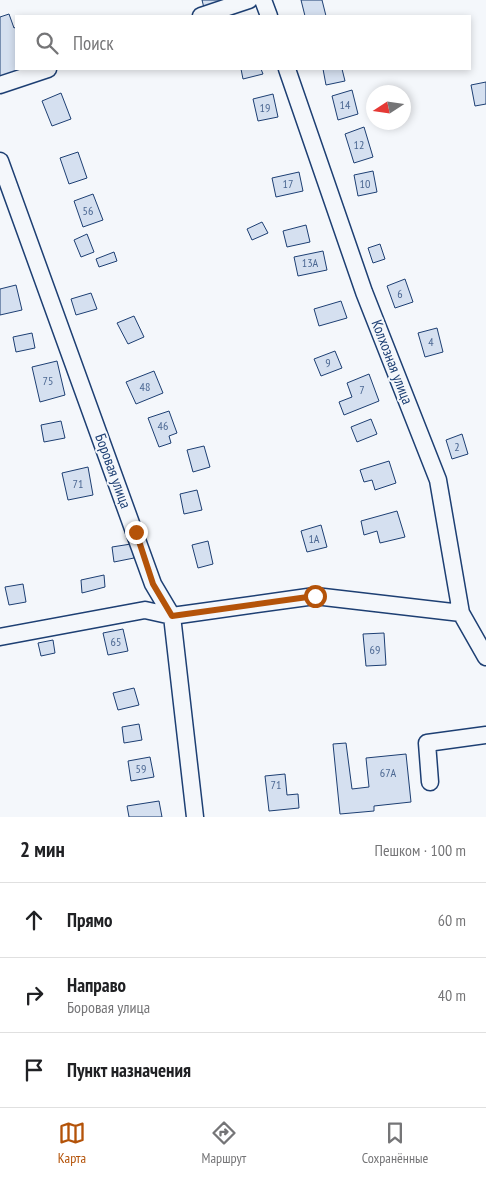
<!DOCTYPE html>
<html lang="ru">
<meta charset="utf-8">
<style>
:root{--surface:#fff;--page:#f2f2f2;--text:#202124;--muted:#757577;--line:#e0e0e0;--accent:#b45309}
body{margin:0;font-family:"PT Sans Narrow",sans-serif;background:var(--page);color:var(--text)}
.compass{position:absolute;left:366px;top:85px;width:45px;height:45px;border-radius:50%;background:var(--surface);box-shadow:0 2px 8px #0003;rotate:258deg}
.stop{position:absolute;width:15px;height:15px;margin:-11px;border:4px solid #b45309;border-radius:50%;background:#fff}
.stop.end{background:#b45309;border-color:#fff;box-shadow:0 1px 5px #0008}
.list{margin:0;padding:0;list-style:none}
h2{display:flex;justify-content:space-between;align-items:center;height:65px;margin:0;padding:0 20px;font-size:21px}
h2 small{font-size:16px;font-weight:400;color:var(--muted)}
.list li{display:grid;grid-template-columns:32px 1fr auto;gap:15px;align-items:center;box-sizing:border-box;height:75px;padding:0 20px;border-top:1px solid var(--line)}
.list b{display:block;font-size:19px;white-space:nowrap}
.list p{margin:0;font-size:16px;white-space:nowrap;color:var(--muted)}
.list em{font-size:16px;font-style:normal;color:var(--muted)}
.icon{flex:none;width:28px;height:28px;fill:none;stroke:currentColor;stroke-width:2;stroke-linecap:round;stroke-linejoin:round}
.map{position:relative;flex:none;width:486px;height:817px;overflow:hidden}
.search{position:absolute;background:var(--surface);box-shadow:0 2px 8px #0003;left:15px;right:15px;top:15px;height:55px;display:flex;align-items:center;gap:12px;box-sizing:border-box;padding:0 18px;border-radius:0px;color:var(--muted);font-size:19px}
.sheet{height:290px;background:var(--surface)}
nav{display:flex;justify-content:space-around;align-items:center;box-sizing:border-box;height:70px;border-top:1px solid var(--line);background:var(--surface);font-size:14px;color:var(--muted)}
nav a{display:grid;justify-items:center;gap:2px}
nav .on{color:var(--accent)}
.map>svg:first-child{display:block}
.building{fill:#d5e0f0;stroke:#1d3f73}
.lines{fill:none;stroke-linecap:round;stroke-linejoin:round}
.minor-casing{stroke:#1d3f73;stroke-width:19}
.minor{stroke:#f4f7fb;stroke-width:16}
.route{stroke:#b45309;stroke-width:6}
.labels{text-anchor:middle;stroke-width:4;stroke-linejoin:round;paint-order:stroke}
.number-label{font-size:12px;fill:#4b6792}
.street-label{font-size:15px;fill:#1d3f73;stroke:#f4f7fb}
</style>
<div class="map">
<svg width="486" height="817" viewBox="0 0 486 817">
<rect width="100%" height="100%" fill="#f4f7fb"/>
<path class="building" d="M202,0H235L204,8Z
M301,0H322L326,16H305Z
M9,14L14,28L16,27V69H23L0,77V17Z
M241,69H261L263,74L243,79Z
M323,69H342L345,81L326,85Z
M486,82V104L475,106L471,85Z
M352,90L358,114L338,120L332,96Z
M61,93L71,119L52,126L42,101Z
M273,94L278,117L258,121L253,99Z
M364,127L373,157L354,163L345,134Z
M78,152L87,178L69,184L60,158Z
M373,171L377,192L358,196L354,175Z
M299,172L303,191L276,197L272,178Z
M93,194L103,220L83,227L74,201Z
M262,222L268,233L252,240L247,229Z
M306,225L310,242L287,247L283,231Z
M87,234L94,252L81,257L74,240Z
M380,244L385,259L373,263L368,248Z
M323,251L327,270L298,276L294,257Z
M114,252L117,261L99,267L96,259Z
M405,279L413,302L395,308L387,286Z
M16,285L22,310L0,315V289Z
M91,293L97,309L76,315L71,299Z
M341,301L347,318L319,326L314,309Z
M134,316L144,337L128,344L117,323Z
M437,328L443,352L425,357L418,333Z
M32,333L35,348L16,352L13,337Z
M335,351L342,368L321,376L314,359Z
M57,361L65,395L40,402L32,367Z
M154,371L163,393L136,404L126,382Z
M369,374L379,401L344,415L339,402L352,397L347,383Z
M169,411L177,433L169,436L171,443L159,447L148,418Z
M371,419L377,434L357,442L351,427Z
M61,421L65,438L44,442L41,425Z
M462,434L468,454L452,459L446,440Z
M204,446L210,467L193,472L187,450Z
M389,461L396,483L375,490L372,480L364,482L360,470Z
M88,467L93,495L68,500L62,473Z
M197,490L202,510L184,514L180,494Z
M397,511L405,537L380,543L377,531L364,535L361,521Z
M321,525L327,547L307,552L301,531Z
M208,541L213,564L198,568L192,545Z
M131,544L134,558L114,562L112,547Z
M104,575L105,587L82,593L81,580Z
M23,584L26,602L9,605L5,587Z
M123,629L128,651L108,655L103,633Z
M384,633L386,665L366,666L363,634Z
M53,640L55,653L41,656L38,643Z
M134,688L139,705L118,710L113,693Z
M139,724L142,740L124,743L122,727Z
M346,743L352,789L369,787L366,758L406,754L411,802L374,806V811L340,814L333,744Z
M150,757L154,777L131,781L128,761Z
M285,774L287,795L298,794L299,808L269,811L265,776Z
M159,801L162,817H129L127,806Z"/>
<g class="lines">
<g class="minor-casing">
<path id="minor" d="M263,0L269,16
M201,16L249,0
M287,69L364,292L438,480L461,613L486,657
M0,85L48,69
M0,161L153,584L172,616L195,817
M0,637L145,610L172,616L315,596L461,613
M430,782L427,743L486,735"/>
</g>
<use href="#minor" class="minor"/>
</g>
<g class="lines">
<path class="route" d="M136,532L153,584L172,616L315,596"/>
</g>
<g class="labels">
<g class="number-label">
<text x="345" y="109">14</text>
<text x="265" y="112">19</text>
<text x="359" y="149">12</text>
<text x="288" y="188">17</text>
<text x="365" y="188">10</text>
<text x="88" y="215">56</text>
<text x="310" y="267">13А</text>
<text x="400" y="298">6</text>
<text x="431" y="346">4</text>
<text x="328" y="367">9</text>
<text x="48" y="385">75</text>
<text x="145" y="391">48</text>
<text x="362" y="394">7</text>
<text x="163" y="430">46</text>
<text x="457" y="451">2</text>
<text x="78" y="488">71</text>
<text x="314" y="543">1А</text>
<text x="116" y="646">65</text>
<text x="375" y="654">69</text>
<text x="141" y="773">59</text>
<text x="388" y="777">67А</text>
<text x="276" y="789">71</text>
</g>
<g class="street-label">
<text transform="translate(392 362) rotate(69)" y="5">Колхозная улица</text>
<text transform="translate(113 471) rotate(70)" y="5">Боровая улица</text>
</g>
</g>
</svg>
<svg class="compass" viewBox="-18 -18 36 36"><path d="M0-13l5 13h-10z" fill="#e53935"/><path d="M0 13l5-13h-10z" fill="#757577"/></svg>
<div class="stop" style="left:315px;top:596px"></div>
<div class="stop end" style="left:136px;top:532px"></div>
<div class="search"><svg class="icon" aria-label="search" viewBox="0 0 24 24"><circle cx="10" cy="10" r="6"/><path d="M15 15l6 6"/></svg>Поиск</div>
</div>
<section class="sheet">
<h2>2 мин<small>Пешком · 100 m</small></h2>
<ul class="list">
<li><svg class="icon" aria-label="ahead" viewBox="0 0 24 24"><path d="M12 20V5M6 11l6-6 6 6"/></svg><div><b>Прямо</b></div><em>60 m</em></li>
<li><svg class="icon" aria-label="right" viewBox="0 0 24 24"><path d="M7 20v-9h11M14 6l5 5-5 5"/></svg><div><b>Направо</b><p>Боровая улица</p></div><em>40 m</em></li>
<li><svg class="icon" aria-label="arrive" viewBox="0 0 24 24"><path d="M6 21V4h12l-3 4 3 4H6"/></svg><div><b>Пункт назначения</b></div></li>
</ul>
</section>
<nav>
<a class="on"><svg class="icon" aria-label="map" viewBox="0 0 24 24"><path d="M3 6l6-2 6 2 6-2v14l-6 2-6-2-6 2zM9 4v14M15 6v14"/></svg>Карта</a>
<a><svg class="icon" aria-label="directions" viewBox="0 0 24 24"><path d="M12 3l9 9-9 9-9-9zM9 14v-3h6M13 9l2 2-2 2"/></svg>Маршрут</a>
<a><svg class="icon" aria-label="saved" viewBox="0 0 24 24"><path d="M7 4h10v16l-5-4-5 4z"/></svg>Сохранённые</a>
</nav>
